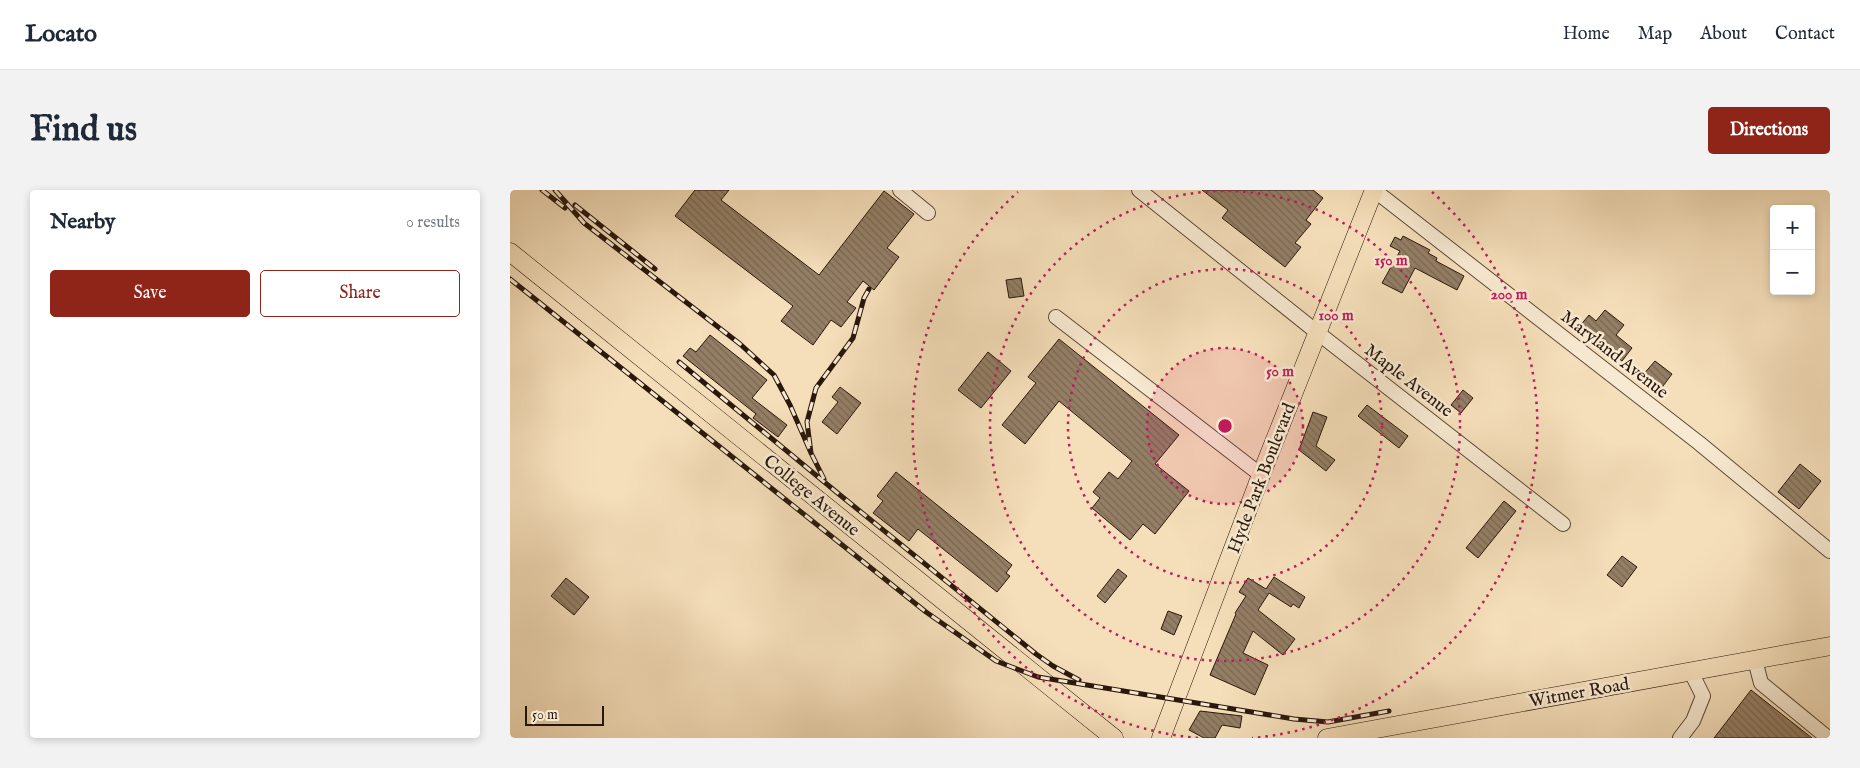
<!DOCTYPE html>
<meta charset="utf-8">
<style>
:root{--surface:#fff;--page:#f2f2f3;--text:#1f2937;--muted:#747a83;--line:#e0e1e3;--accent:#8f2418}
body{margin:0;font-family:"IM FELL English",serif;background:var(--page);color:var(--text)}
.controls{position:absolute;right:15px;top:15px;display:grid;overflow:hidden;border-radius:5px;box-shadow:0 2px 8px #0003}
.controls button{width:45px;height:45px;display:grid;place-items:center;padding:0;border:0;border-bottom:1px solid var(--line);background:var(--surface);color:var(--text);font:25px sans-serif}
.scale{position:absolute;left:15px;bottom:12px;width:79px;box-sizing:border-box;padding-left:5px;border:2px solid #2a170c;border-top:0;font-size:14px;line-height:18px;white-space:nowrap;color:#2a170c;-webkit-text-stroke:4px #f8ead2;paint-order:stroke}
.list{margin:0;padding:0;list-style:none}
h2{display:flex;justify-content:space-between;align-items:center;height:65px;margin:0;padding:0 20px;font-size:21px}
h2 small{font-size:16px;font-weight:400;color:var(--muted)}
.actions{display:flex;gap:10px;padding:15px 20px}
.actions a{flex:1;padding:11px 0;border:1px solid var(--accent);border-radius:5px;text-align:center;font-size:18px;color:var(--accent)}
.actions .main{background:var(--accent);color:#fff}
.map{position:relative;flex:none;width:1320px;height:548px;overflow:hidden;border-radius:5px}
header{display:flex;align-items:center;gap:30px;box-sizing:border-box;height:70px;padding:0 25px;background:var(--surface);border-bottom:1px solid var(--line)}
header strong{font-size:24px}
nav{display:flex;gap:28px;margin-inline-start:auto;font-size:18px}
.intro{display:flex;align-items:center;justify-content:space-between;box-sizing:border-box;height:120px;padding:0 30px}
h1{margin:0;font-size:35px}
.button{padding:12px 22px;border-radius:5px;background:var(--accent);color:#fff;font-size:18px;font-weight:700}
main{display:flex;gap:30px;padding:0 30px}
aside{flex:1;background:var(--surface);border-radius:5px;box-shadow:0 2px 8px #0003}
.map>svg:first-child{display:block}
.building{fill:url(#building-back-hatch);stroke:#2a170c}
.lines{fill:none;stroke-linecap:round;stroke-linejoin:round}
.minor-casing{stroke:#5d4938;stroke-width:16}
.major-casing{stroke:#2a170c;stroke-width:19}
.minor{stroke:#f8ead2;stroke-width:14}
.major{stroke:#f5dfba;stroke-width:18}
.rail-casing{stroke:#2a170c;stroke-width:5}
.rail{stroke:#f8ead2;stroke-width:3;stroke-dasharray:9;stroke-linecap:butt}
.ring{fill:none;stroke:#c2185b;stroke-width:2.5;stroke-dasharray:2.5 5}
.labels{text-anchor:middle;stroke-width:5;stroke-linejoin:round;paint-order:stroke}
.street-label{font-size:18px;fill:#2a170c;stroke:#f8ead2}
.centre{fill:#c2185b;stroke:#f8ead2;stroke-width:2.5}
.ring-label{font-size:15px;text-anchor:middle;font-weight:bold;fill:#c2185b;stroke:#f8ead2;stroke-width:5;stroke-linejoin:round;paint-order:stroke}
</style>
<header>
<strong>Locato</strong>
<nav><a>Home</a><a>Map</a><a>About</a><a>Contact</a></nav>
</header>
<div class="intro"><h1>Find us</h1><a class="button">Directions</a></div>
<main>
<aside>
<h2>Nearby<small>0 results</small></h2>
<ul class="list">
</ul>
<div class="actions"><a class="main">Save</a><a>Share</a></div>
</aside>
<div class="map">
<svg width="1320" height="548" viewBox="0 0 1320 548">
<defs>
<pattern id="building-back-hatch" width="6" height="6" patternUnits="userSpaceOnUse" patternTransform="scale(1.25)"><rect width="6" height="6" fill="#947f66"/><path d="M-1 5l2 2M0 0l6 6M5-1l2 2" fill="none" stroke="#796752"/></pattern>
</defs>
<rect width="100%" height="100%" fill="#f5dfba"/>
<filter id="stains"><feTurbulence type="fractalNoise" baseFrequency=".004" numOctaves="4"/><feColorMatrix values="0 0 0 0 .2 0 0 0 0 .09 0 0 0 0 .02 0 0 0 .5 -.17"/></filter>
<radialGradient id="worn" r=".72"><stop offset=".6" stop-color="#630" stop-opacity="0"/><stop offset="1" stop-color="#630" stop-opacity=".3"/></radialGradient>
<path class="building" d="M185,0H219L211,10L309,85L374,1L404,24L377,58L389,67L364,100L353,91L337,112L346,118L331,137L321,130L303,155L271,131L283,116L165,26Z
M692,0H803L813,8L796,30L801,34L785,53L791,57L775,77L712,28L718,20Z
M893,46L920,60L918,63L927,68L926,71L954,86L947,100L905,78L892,103L872,93L890,61L880,56L885,47L891,50Z
M511,88L514,106L499,108L496,90Z
M1095,120L1114,135L1106,145L1122,158L1112,171L1069,137L1079,125L1086,131Z
M200,145L257,190L242,208L277,235L268,247L243,228L246,224L173,166L180,158L186,162Z
M549,149L669,245L645,274L679,301L645,344L633,334L620,350L582,318L590,308L583,302L599,282L608,289L622,271L549,211L515,254L492,235L526,193L518,187Z
M478,162L501,181L471,218L448,200Z
M1145,171L1162,184L1150,200L1132,186Z
M330,197L351,213L327,244L312,232L328,212L322,207Z
M953,200L963,208L951,223L941,215Z
M857,215L898,246L889,258L848,226Z
M803,222L817,227L806,256L825,270L816,281L789,260Z
M1290,274L1311,291L1289,319L1268,302Z
M386,282L502,375L496,383L500,386L487,402L408,339L399,351L363,323L373,311L367,306Z
M994,311L1006,321L968,368L956,358Z
M1112,366L1127,377L1112,397L1097,385Z
M608,379L617,386L595,413L587,406Z
M764,387L795,407L789,418L783,414L781,417L759,403L748,420L785,449L773,465L743,441L733,463L758,475L745,505L700,485L726,424L725,423L736,406L729,402L738,388L756,399Z
M56,388L79,407L64,425L41,406Z
M658,421L672,426L664,445L651,439Z
M1241,500L1302,548H1204Z
M690,521L732,526L730,538L712,535L705,548H694L679,540Z"/>
<g class="lines">
<g class="minor-casing">
<path id="minor" d="M390,0L418,23
M629,0L808,143L1053,334
M864,0L1189,253L1320,361
M546,127L751,285
M1245,470L1251,493L1318,548
M1170,548L1183,531L1193,506L1181,482"/>
</g>
<g class="major-casing">
<path id="major" d="M0,62L604,548
M651,548L751,285L864,0
M817,548L1320,456"/>
</g>
<use href="#minor" class="minor"/>
<use href="#major" class="major"/>
<g class="rail-casing">
<path id="rail" d="M32,0L55,18
M45,0L74,33L230,154L264,185L280,215L301,263
M65,15L145,79
M0,89L416,422L486,471L528,487L784,529L818,532L879,521
M169,172L330,305L526,464L543,476L569,490
M314,289L301,263L297,232L306,198L343,148L354,108L359,99"/>
</g>
<use href="#rail" class="rail"/>
</g>
<circle cx="715" cy="236" r="78" fill="#c2185b" fill-opacity=".12"/>
<g class="ring">
<circle cx="715" cy="236" r="78"/>
<circle cx="715" cy="236" r="157"/>
<circle cx="715" cy="236" r="235"/>
<path d="M688 548A313 313 0 0 1 508 2M922 2A313 313 0 0 1 742 548"/>
</g>
<g class="labels">
<g class="street-label">
<text transform="translate(1105 164) rotate(38)" y="6">Maryland Avenue</text>
<text transform="translate(899 190) rotate(38)" y="6">Maple Avenue</text>
<text transform="translate(751 288) rotate(-69)" y="6">Hyde Park Boulevard</text>
<text transform="translate(302 305) rotate(39)" y="6">College Avenue</text>
<text transform="translate(1069 502) rotate(-10)" y="6">Witmer Road</text>
</g>
</g>
<circle cx="715" cy="236" r="8" class="centre"/>
<g class="ring-label">
<text x="881" y="75">150 m</text>
<text x="999" y="109">200 m</text>
<text x="826" y="130">100 m</text>
<text x="770" y="186">50 m</text>
</g>
<rect width="100%" height="100%" filter="url(#stains)"/>
<rect width="100%" height="100%" fill="url(#worn)"/>
</svg>
<div class="controls">
<button>+</button>
<button>−</button>
</div>
<div class="scale">50 m</div>
</div>
</main>
